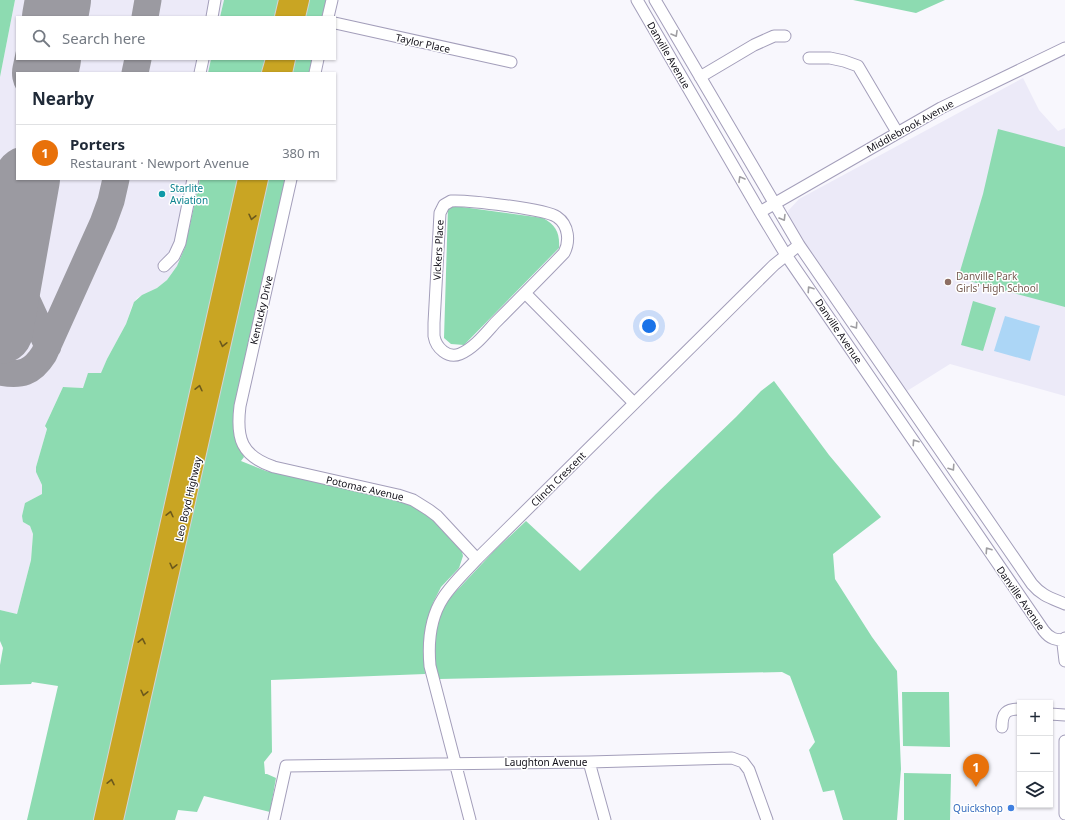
<!DOCTYPE html>
<meta charset="utf-8">
<style>
:root{--surface:#fff;--page:#f6f6f7;--text:#1f2937;--muted:#747a83;--line:#e0e1e3;--accent:#1a73e8}
body{margin:0;font-family:"Noto Sans",sans-serif;background:var(--page);color:var(--text)}
.controls{position:absolute;right:12px;bottom:12px;display:grid;overflow:hidden;border-radius:0px;box-shadow:0 1px 3px #0004}
.controls button{width:36px;height:36px;display:grid;place-items:center;padding:0;border:0;border-bottom:1px solid var(--line);background:var(--surface);color:var(--text);font:20px sans-serif}
.you{position:absolute;left:649px;top:326px;width:14px;height:14px;margin:-10px;border:3px solid #fff;border-radius:50%;background:#1a73e8;box-shadow:0 0 0 6px #1a73e833}
.badge{display:grid;place-items:center;width:26px;height:26px;border-radius:50%;background:var(--accent);color:#fff;font-size:13px;font-weight:700}
.pin{position:absolute;translate:-50% -33px;filter:drop-shadow(0 1px 2px #0008)}
.pin::after{content:'';position:absolute;top:21px;width:14px;height:12px;background:inherit;clip-path:polygon(0 0,100% 0,50% 100%)}
.list{margin:0;padding:0;list-style:none}
h2{display:flex;justify-content:space-between;align-items:center;height:52px;margin:0;padding:0 16px;font-size:17px}
h2 small{font-size:13px;font-weight:400;color:var(--muted)}
.list li{display:grid;grid-template-columns:26px 1fr auto;gap:12px;align-items:center;box-sizing:border-box;height:56px;padding:0 16px;border-top:1px solid var(--line)}
.list b{display:block;font-size:15px;white-space:nowrap}
.list p{margin:0;font-size:13px;white-space:nowrap;color:var(--muted)}
.list em{font-size:13px;font-style:normal;color:var(--muted)}
.icon{flex:none;width:22px;height:22px;fill:none;stroke:currentColor;stroke-width:2;stroke-linecap:round;stroke-linejoin:round}
.map{position:relative;flex:none;width:1065px;height:820px;overflow:hidden}
.search{position:absolute;background:var(--surface);box-shadow:0 1px 3px #0004;left:16px;top:16px;width:320px;height:44px;display:flex;align-items:center;gap:10px;box-sizing:border-box;padding:0 14px;border-radius:0px;color:var(--muted);font-size:15px}
.panel{position:absolute;background:var(--surface);box-shadow:0 1px 3px #0004;left:16px;top:72px;width:320px;height:108px;border-radius:0px}
.map>svg:first-child{display:block}
.built{fill:#eceaf8}
.green{fill:#8ddbb1}
.water{fill:#acd6f6}
.lines{fill:none;stroke-linecap:round;stroke-linejoin:round}
.taxiway{stroke:#9b9aa1;stroke-width:27}
.runway{stroke:#9b9aa1;stroke-width:66}
.minor-casing{stroke:#a39eba;stroke-width:13}
.highway-casing{stroke:#d4d3d5;stroke-width:18}
.minor{stroke:#fff;stroke-width:11}
.highway{stroke:#c9a523;stroke-width:16}
.oneway{stroke:#9f9ea2}
.oneway2{stroke:#6c591c}
.culture-dot{fill:#0f9aa8;stroke:#fff;stroke-width:1.5}
.education-dot{fill:#8d6e63;stroke:#fff;stroke-width:1.5}
.shop-dot{fill:#3f7fe0;stroke:#fff;stroke-width:1.5}
.labels{text-anchor:middle;stroke-width:3;stroke-linejoin:round;paint-order:stroke}
.street-label{font-size:10px;fill:#0f0d16;stroke:#fff}
.culture-label{font-size:10px;fill:#0d838f;stroke:#fff;text-anchor:start}
.education-label{font-size:10px;fill:#785e54;stroke:#fff;text-anchor:start}
.shop-label{font-size:10px;fill:#366cbe;stroke:#fff;text-anchor:end}
</style>
<div class="map">
<svg width="1065" height="820" viewBox="0 0 1065 820">
<rect width="100%" height="100%" fill="#f8f7fd"/>
<path class="built" d="M15,0H224L220,17H17V59H211L208,73H17V179H200L185,247L177,266L167,280L157,288L137,298L132,306L126,324L107,359L101,374L83,388L63,387L49,417L45,428L47,429L36,467V472L42,485V494L25,503L23,522L30,526L33,534L31,560L17,614L0,610V77Z
M1023,78L1039,110L1058,131L1065,128V396L950,364L907,391L789,223L788,211L799,199Z"/>
<path class="green" d="M0,0H15L0,77Z
M224,0H279L275,17H220Z
M308,0H326L322,17H304Z
M853,0H945L916,13Z
M211,59H265L262,73H208Z
M295,59H313L309,73H291Z
M998,129L1065,147V307L958,278L983,194Z
M200,179H239L95,820H27L58,686L32,682L31,684L0,685V665L3,648L0,641V610L17,614L31,560L33,534L30,526L23,522L22,516L25,503L42,494V485L36,472V467L47,429L45,426L63,387L83,388L88,373H101L107,359L126,324L134,302L142,295L157,288L167,280L177,266L185,247Z
M267,179H286L234,415C232,435 235,439 244,457L241,461L266,471L400,500L419,507L442,527L461,547L463,556L459,568L441,587L433,603L424,644L425,674L271,680L272,752L264,762L265,774H267L276,778L270,812L204,796L197,812L178,810L175,820H123L128,787Z
M448,207H462L543,218C556,225 560,233 559,248L464,345L451,344L444,338Z
M973,301L996,308L983,351L961,345Z
M774,381L829,455L881,517L833,554L835,579L872,637L897,671L901,769L897,820H843L834,790L823,792L809,750L815,742L790,676L782,672L439,679L435,662L433,644L440,616L447,601L494,551L526,521L580,571L656,494L736,417L761,391Z
M902,692H949L950,747L903,746Z
M904,773L951,774L950,820H904Z"/>
<path class="water" d="M1005,316L1040,326L1030,361L994,351Z"/>
<g class="lines">
<path class="taxiway" d="M145,17L148,0
M135,73L138,59
M11,266L48,346
M0,372C21,376 32,373 44,354L103,223L111,201L116,179"/>
<path class="runway" d="M55,17L58,0
M45,73L48,59
M0,331L27,179"/>
<g class="minor-casing">
<path id="minor" d="M637,0L760,212L786,255L1044,631C1050,639 1056,640 1065,640
M655,0L799,245L1032,584C1042,596 1051,598 1065,604
M212,17L215,0
M328,17L332,0
M335,23L511,62
M809,58H830L844,61L858,66L897,132
M200,73L203,59
M315,73L318,59
M700,77L754,45L774,36H785
M291,179L240,406C236,438 241,456 274,467L398,495L413,500L429,510L437,516L477,559
M451,201C467,200 546,209 557,217C569,225 570,242 564,253C541,277 518,300 495,323C485,334 474,348 460,354C448,359 436,348 434,336C434,332 434,327 434,323L440,213L444,205Z
M760,212L941,108L1065,48
M164,266L174,256L180,243L193,179
M525,293L634,403
M1065,638L1063,644L1065,661
M1050,714L1065,715
M1002,727C1002,713 1006,709 1020,709
M1065,741V814
M589,762L605,820
M274,820L286,766L589,762L732,758L743,762L749,770L767,820
M470,820L430,666C428,644 430,618 443,598C452,584 466,571 477,559L774,265L799,245"/>
</g>
<g class="highway-casing">
<path id="highway" d="M283,17L287,0
M297,17L301,0
M270,73L274,59
M284,73L287,59
M102,820L246,179
M115,820L260,179"/>
</g>
<use href="#minor" class="minor"/>
<use href="#highway" class="highway"/>
</g>
<defs><path id="oneway-chevron" d="M-2-3.5L2.5 0L-2 3.5" fill="none" stroke-width="1.6" stroke-linecap="round" stroke-linejoin="round"/></defs>
<g class="oneway">
<use href="#oneway-chevron" transform="translate(675 34) rotate(60)"/>
<use href="#oneway-chevron" transform="translate(741 179) rotate(-120)"/>
<use href="#oneway-chevron" transform="translate(783 218) rotate(59)"/>
<use href="#oneway-chevron" transform="translate(810 289) rotate(-124)"/>
<use href="#oneway-chevron" transform="translate(855 326) rotate(56)"/>
<use href="#oneway-chevron" transform="translate(915 442) rotate(-124)"/>
<use href="#oneway-chevron" transform="translate(952 468) rotate(56)"/>
<use href="#oneway-chevron" transform="translate(988 550) rotate(-124)"/>
</g>
<g class="oneway2">
<use href="#oneway-chevron" transform="translate(252 217) rotate(103)"/>
<use href="#oneway-chevron" transform="translate(223 344) rotate(103)"/>
<use href="#oneway-chevron" transform="translate(199 388) rotate(-77)"/>
<use href="#oneway-chevron" transform="translate(170 514) rotate(-77)"/>
<use href="#oneway-chevron" transform="translate(173 566) rotate(103)"/>
<use href="#oneway-chevron" transform="translate(142 641) rotate(-78)"/>
<use href="#oneway-chevron" transform="translate(144 693) rotate(103)"/>
<use href="#oneway-chevron" transform="translate(111 782) rotate(-78)"/>
</g>
<circle class="culture-dot" cx="162" cy="194" r="4"/>
<circle class="education-dot" cx="948" cy="282" r="4"/>
<circle class="shop-dot" cx="1011" cy="808" r="4"/>
<g class="labels">
<g class="street-label">
<text transform="translate(423 43) rotate(13)" y="4">Taylor Place</text>
<text transform="translate(669 55) rotate(60)" y="4">Danville Avenue</text>
<text transform="translate(910 126) rotate(-29)" y="4">Middlebrook Avenue</text>
<text transform="translate(438 250) rotate(-87)" y="4">Vickers Place</text>
<text transform="translate(261 310) rotate(-77)" y="4">Kentucky Drive</text>
<text transform="translate(839 331) rotate(56)" y="4">Danville Avenue</text>
<text transform="translate(558 479) rotate(-45)" y="4">Clinch Crescent</text>
<text transform="translate(365 488) rotate(13)" y="4">Potomac Avenue</text>
<text transform="translate(188 499) rotate(-77)" y="4">Leo Boyd Highway</text>
<text transform="translate(1021 598) rotate(55)" y="4">Danville Avenue</text>
<text x="546" y="766">Laughton Avenue</text>
</g>
<g class="culture-label">
<text x="170" y="192">Starlite<tspan x="170" dy="12">Aviation</tspan></text>
</g>
<g class="education-label">
<text x="956" y="280">Danville Park<tspan x="956" dy="12">Girls' High School</tspan></text>
</g>
<g class="shop-label">
<text x="1003" y="812">Quickshop</text>
</g>
</g>
</svg>
<div class="controls">
<button>+</button>
<button>−</button>
<button><svg class="icon" aria-label="layers" viewBox="0 0 24 24"><path d="M12 4l9 5-9 5-9-5zM3 14l9 5 9-5"/></svg></button>
</div>
<div class="you"></div>
<div class="pin badge" style="left:976px;top:787px;background:#e8710a">1</div>
<div class="search"><svg class="icon" aria-label="search" viewBox="0 0 24 24"><circle cx="10" cy="10" r="6"/><path d="M15 15l6 6"/></svg>Search here</div>
<section class="panel">
<h2>Nearby<small></small></h2>
<ul class="list">
<li><span class="badge" style="background:#e8710a">1</span><div><b>Porters</b><p>Restaurant · Newport Avenue</p></div><em>380 m</em></li>
</ul>
</section>
</div>
